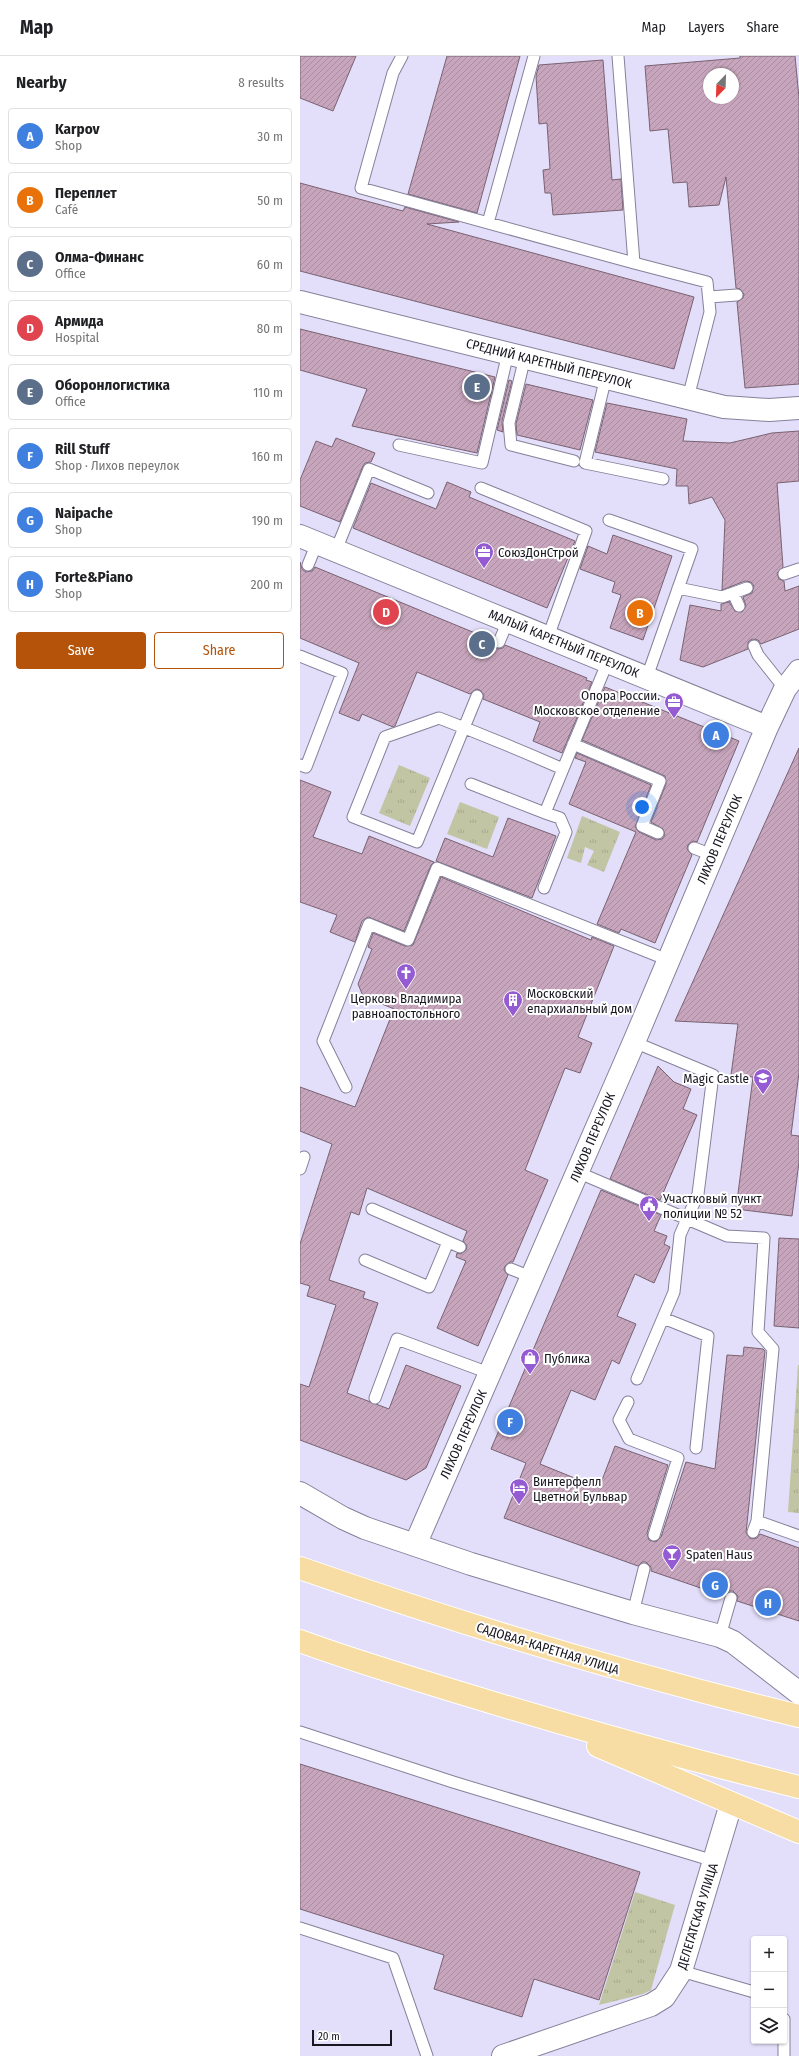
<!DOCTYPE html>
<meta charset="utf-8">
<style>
:root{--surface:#fff;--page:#f6f6f6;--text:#202124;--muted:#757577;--line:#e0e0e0;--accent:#b45309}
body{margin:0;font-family:"Fira Sans Condensed",sans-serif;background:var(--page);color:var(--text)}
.controls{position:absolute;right:12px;bottom:12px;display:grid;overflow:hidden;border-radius:4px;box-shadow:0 1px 3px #0004}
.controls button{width:36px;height:36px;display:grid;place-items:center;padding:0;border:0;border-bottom:1px solid var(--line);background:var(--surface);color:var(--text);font:20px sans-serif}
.compass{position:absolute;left:403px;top:12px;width:36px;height:36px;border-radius:50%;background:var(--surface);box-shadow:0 1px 3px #0004;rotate:203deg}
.scale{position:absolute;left:12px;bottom:10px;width:80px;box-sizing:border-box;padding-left:4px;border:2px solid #18161f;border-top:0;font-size:11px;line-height:14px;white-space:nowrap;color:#18161f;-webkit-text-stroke:3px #fff;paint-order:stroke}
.you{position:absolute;left:342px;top:751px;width:14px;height:14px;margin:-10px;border:3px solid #fff;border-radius:50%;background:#1a73e8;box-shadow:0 0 0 6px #1a73e833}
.badge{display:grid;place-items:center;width:26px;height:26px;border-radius:50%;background:var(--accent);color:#fff;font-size:13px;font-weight:700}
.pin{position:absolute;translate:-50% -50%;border:2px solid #fff;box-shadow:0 1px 4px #0006}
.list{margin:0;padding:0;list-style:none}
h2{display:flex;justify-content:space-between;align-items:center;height:52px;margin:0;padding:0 16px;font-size:17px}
h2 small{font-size:13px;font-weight:400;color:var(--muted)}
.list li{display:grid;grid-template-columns:26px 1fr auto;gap:12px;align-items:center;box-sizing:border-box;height:56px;margin:0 8px 8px;padding:0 8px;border:1px solid var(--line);border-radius:4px}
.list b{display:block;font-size:15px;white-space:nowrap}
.list p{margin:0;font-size:13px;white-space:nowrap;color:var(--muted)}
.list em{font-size:13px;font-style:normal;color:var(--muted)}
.actions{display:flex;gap:8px;padding:12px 16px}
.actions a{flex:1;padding:9px 0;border:1px solid var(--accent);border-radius:4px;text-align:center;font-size:14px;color:var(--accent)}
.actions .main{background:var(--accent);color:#fff}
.icon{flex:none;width:22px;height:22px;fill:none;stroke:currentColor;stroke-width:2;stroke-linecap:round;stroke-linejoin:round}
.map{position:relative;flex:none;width:499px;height:2000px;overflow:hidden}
header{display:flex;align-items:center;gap:24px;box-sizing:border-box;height:56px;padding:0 20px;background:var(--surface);border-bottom:1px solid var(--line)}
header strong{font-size:19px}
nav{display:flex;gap:22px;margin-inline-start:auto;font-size:14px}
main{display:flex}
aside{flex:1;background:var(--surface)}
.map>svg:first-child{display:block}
.grass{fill:url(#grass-tufts)}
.building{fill:url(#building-hatch);stroke:#796272;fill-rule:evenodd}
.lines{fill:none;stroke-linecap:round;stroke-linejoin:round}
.service-casing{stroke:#86819a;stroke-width:13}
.minor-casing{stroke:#86819a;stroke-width:24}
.tertiary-casing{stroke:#86819a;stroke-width:24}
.primary-casing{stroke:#fff;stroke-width:24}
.service{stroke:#fff;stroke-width:11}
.minor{stroke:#fff;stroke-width:22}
.tertiary{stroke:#fff;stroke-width:22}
.primary{stroke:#f7dda4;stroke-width:22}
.labels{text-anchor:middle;stroke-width:4;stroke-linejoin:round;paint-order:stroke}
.street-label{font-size:13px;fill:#18161f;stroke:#fff}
.poi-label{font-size:13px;fill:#18161f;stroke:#fff;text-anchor:start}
</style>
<header>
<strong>Map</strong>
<nav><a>Map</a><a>Layers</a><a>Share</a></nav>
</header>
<main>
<aside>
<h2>Nearby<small>8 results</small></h2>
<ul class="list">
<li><span class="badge" style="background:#3f7fe0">A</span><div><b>Karpov</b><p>Shop</p></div><em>30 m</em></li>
<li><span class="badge" style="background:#e8710a">B</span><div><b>Переплет</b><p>Café</p></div><em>50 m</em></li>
<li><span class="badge" style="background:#5c6f8a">C</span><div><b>Олма-Финанс</b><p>Office</p></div><em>60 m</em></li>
<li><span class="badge" style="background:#e0444e">D</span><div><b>Армида</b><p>Hospital</p></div><em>80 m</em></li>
<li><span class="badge" style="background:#5c6f8a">E</span><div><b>Оборонлогистика</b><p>Office</p></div><em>110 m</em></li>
<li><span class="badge" style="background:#3f7fe0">F</span><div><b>Rill Stuff</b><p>Shop · Лихов переулок</p></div><em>160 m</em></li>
<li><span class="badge" style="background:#3f7fe0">G</span><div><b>Naipache</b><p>Shop</p></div><em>190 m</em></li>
<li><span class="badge" style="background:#3f7fe0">H</span><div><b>Forte&amp;Piano</b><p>Shop</p></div><em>200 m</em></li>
</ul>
<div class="actions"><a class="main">Save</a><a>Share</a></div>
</aside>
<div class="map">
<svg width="499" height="2000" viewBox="0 0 499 2000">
<defs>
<pattern id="grass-tufts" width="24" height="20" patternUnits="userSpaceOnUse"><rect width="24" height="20" fill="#c2c5a4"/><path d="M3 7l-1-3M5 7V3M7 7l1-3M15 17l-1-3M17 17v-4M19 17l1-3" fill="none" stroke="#a6a88d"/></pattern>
<pattern id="building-hatch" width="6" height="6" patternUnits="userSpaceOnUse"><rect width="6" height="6" fill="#c7a5bc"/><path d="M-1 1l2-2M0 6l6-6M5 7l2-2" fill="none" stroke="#aa8da1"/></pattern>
</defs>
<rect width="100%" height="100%" fill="#e3def9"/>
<path class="grass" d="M99,709L130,722L110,770L79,757Z
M160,746L199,761L187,793L147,778Z
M282,760L320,776L304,816L287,809L294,795L285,791L281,807L267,802Z
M498,1309H499V1457L488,1456Z
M335,1836L375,1849L351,1934L343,1938L299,1949Z"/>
<path class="building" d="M0,0H56L33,55L0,42Z
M147,0H220L177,157L108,138Z
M440,0H495L499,42V328L445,332L437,246L443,242L444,238L440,233L436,232L426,121L419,149L389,151L387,126L373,127L368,73L350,75L345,10L440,2ZM409,18H433V42H409Z
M303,4L312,124L321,123L323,154L253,159L251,137H245L243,114L250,113L247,67L239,68L236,20L239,9Z
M0,127L103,155L105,151L159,166L127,168L394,241L374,313L0,215Z
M0,273L195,321L177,397L52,370L67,333L0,314Z
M209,324L212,325L202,365L203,376L197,374Z
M226,328L293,344L280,394L217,379L216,368Z
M307,347L387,363L383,385L430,387L472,377L499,375V425L477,427L483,511L477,517L479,523L484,525L485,535L499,530V573L461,588L458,584L452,583L448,586V593L403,611L380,604L390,549L421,555V548L429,546L435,555L442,556L446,550L443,541L452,537L454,530L451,526L445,525L422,534L425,464L412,441L389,448L388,430H376L377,413L295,396Z
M36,382L75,397L71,406L65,407L63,410L40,466L0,450V424L16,385L32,391Z
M147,426L171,436L169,441L275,485L247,552L53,472L71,427L136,453Z
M313,479L372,500L343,584L310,572L321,539L312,536L315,526L280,513L288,490L307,498Z
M0,506L2,513L6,516L12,515L15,511L192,584L193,590L197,593L203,592L205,589L287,622L286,624L292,626L262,697L233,685L240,666L183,643L184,639L180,634L176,633L170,638L117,616L95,670L93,671L62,658L59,665L39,657L59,607L0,582Z
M305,631L439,685L397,786L393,785L388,789L387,793L392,799L355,887L321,873L319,877L297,868L336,776L269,748L286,706L275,702L277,697L351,729L335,771L339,776L356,784L362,783L365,779L363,773L351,766L366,728L365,720L282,684Z
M499,692V1017L491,1079L499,1080V1106L492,1160L436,1153L453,1021L431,1019L438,968L375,965Z
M0,724L31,736L13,781L62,798L69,780L134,806L131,809L104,875L68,861L62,865L55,886L30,876L37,859L0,846Z
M208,762L256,780L232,842L136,805L145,782L193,801Z
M141,821L291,884L292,881L314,890L278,981L292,987L280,1017L265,1012L225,1114L248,1124L213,1206H210L205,1210L204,1214L208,1219L178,1290L137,1272L166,1205L156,1201L157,1197L161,1198L166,1194L167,1190L163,1185L167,1175L67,1132L59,1159L51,1156L29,1224L65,1236L63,1242L78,1247L47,1337L89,1353L106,1309L161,1330L126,1412L106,1424L0,1384V1328L9,1331L36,1249L7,1240L10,1230L0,1227V1188L32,1088L0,1075V1031L55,1051L94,953L63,940L58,928L72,893L68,891L73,877L105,890L113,889Z
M358,1010L374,1026L391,1033L383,1053L397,1059L360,1144L310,1123Z
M301,1134L361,1159L354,1175L367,1180L364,1188L370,1191L354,1227L335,1218L317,1260L336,1268L319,1308L312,1304L295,1344L271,1334L240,1408L299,1432L315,1390L368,1409L347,1477L349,1484L356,1486L361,1481L386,1406L415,1413L427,1299L443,1300L444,1291L463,1293L465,1295L446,1477L451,1483L457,1482L460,1478L499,1492V1565L437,1545L438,1540L433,1535H429L424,1540L351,1515V1511L346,1506H342L338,1510L204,1462L226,1407L191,1393Z
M479,1182L499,1183V1272L474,1270Z
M0,1708L340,1816L299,1944L234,1923L222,1961L134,1933L144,1899L0,1853Z"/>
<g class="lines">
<g class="service-casing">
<path id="service" d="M102,0L93,17L61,132L334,207
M318,0L334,207L407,226L410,256L388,342
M188,167L234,0
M409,241L437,239
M225,301L209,367L211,389L274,405
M306,321L285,407L363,423
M99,389L182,407L208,297
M181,432L286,475L248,581
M309,464L392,493L347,621
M36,494L69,413L128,437
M8,509L17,487
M484,518L499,513
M378,532L422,541L447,532
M433,537L439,550
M199,586L208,565
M454,590L458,599L485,633
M0,600L42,617L6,711L0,709
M177,640L117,786L53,761L85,681L139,662C181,678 222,695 263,713L308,605
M273,688L360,725L342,770L358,777
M171,728L245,757L263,713
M394,792L412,799
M244,832L266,776L260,762L245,757
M334,986L413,1019L398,1138L380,1179L374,1236L337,1323
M46,1031L23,985L69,868L108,884L137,812L368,904
M0,1113L4,1101
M277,1116L427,1180L464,1182L458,1276L473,1293L457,1465L453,1476
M72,1153L160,1191
M65,1204L129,1231L148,1186
M211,1213L231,1221
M363,1262L408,1280L396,1392
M75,1342L97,1283L189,1317
M328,1346L319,1364L329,1383L378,1402L354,1479
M457,1465L499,1480
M333,1557L344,1513
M420,1580L431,1542
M0,1676L153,1726L414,1805
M0,1872L93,1902L127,2000
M381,1915L454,1936
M484,2000V1963"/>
</g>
<g class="minor-casing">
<path id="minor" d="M0,246L424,351L469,354L499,352
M0,480L467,671
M0,1437L43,1462L65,1472L171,1508L333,1557L420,1580L433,1586L499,1637
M115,1489L334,986L467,671L485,633L499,615"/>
</g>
<g class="tertiary-casing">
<path id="tertiary" d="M203,2000L351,1949L364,1941L381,1915L431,1748"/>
</g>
<g class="primary-casing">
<path id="primary" d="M0,1512C164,1569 330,1619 499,1660
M0,1585C54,1605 109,1621 164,1638C275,1672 386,1703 499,1731
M298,1690L499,1776"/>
</g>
<use href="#service" class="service"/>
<use href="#minor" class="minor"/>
<use href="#tertiary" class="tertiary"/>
<use href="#primary" class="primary"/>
</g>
<defs>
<g id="office-pin" transform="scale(1)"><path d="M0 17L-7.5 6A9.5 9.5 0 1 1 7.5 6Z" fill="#945bd3" stroke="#fff"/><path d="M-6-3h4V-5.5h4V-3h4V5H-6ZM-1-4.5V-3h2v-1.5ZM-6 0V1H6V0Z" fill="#fff"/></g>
<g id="church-pin" transform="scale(1)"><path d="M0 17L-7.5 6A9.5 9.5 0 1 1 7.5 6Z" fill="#945bd3" stroke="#fff"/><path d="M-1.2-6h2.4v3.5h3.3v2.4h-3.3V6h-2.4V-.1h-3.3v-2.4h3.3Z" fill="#fff"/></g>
<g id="building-pin" transform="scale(1)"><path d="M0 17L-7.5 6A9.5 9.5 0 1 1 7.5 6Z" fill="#945bd3" stroke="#fff"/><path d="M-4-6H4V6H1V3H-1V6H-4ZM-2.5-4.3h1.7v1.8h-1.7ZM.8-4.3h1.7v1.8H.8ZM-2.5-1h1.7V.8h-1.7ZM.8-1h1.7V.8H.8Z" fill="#fff"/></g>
<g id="school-pin" transform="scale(1)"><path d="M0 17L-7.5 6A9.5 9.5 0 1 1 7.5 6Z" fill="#945bd3" stroke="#fff"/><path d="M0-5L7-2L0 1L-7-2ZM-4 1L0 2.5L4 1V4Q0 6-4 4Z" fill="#fff"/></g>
<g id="civic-pin" transform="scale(1)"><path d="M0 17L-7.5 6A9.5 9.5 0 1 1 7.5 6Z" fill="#945bd3" stroke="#fff"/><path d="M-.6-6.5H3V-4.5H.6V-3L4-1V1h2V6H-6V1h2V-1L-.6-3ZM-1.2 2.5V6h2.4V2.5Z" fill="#fff"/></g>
<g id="shop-pin" transform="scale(1)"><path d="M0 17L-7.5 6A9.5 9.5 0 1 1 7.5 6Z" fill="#945bd3" stroke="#fff"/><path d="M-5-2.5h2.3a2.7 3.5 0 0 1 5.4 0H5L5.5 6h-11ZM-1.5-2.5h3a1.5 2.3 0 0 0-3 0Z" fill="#fff"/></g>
<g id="hotel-pin" transform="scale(1)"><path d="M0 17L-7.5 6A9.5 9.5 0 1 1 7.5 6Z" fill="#945bd3" stroke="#fff"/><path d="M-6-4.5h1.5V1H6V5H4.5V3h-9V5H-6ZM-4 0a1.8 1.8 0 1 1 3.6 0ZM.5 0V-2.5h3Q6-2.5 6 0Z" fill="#fff"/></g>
<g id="bar-pin" transform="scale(1)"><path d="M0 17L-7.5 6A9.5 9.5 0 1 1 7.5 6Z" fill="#945bd3" stroke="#fff"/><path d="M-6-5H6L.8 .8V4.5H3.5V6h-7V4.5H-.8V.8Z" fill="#fff"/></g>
</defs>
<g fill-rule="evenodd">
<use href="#office-pin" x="184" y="496"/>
<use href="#office-pin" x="374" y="646"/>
<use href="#church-pin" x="106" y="917"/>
<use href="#building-pin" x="213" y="944"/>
<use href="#school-pin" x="463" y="1022"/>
<use href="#civic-pin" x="349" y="1149"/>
<use href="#shop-pin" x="230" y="1302"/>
<use href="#hotel-pin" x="219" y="1432"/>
<use href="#bar-pin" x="372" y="1498"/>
</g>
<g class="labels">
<g class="street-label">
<text transform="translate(249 307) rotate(14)" y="5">СРЕДНИЙ КАРЕТНЫЙ ПЕРЕУЛОК</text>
<text transform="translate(264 587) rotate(22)" y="5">МАЛЫЙ КАРЕТНЫЙ ПЕРЕУЛОК</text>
<text transform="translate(419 783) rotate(-67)" y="5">ЛИХОВ ПЕРЕУЛОК</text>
<text transform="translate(292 1081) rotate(-67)" y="5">ЛИХОВ ПЕРЕУЛОК</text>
<text transform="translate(163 1378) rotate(-66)" y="5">ЛИХОВ ПЕРЕУЛОК</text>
<text transform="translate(248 1592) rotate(17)" y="5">САДОВАЯ-КАРЕТНАЯ УЛИЦА</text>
<text transform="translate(397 1860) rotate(-73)" y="5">ДЕЛЕГАТСКАЯ УЛИЦА</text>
</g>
<g class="poi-label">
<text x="198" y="501">СоюзДонСтрой</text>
<text x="360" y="644" text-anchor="end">Опора России.<tspan x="360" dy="15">Московское отделение</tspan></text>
<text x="227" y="942">Московский<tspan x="227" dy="15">епархиальный дом</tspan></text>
<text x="106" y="947" text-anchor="middle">Церковь Владимира<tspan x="106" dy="15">равноапостольного</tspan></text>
<text x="449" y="1027" text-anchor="end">Magic Castle</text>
<text x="363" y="1147">Участковый пункт<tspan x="363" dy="15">полиции № 52</tspan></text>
<text x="244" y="1307">Публика</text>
<text x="233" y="1430">Винтерфелл<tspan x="233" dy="15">Цветной Бульвар</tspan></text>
<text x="386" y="1503">Spaten Haus</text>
</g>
</g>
</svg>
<div class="controls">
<button>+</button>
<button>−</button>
<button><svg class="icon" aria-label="layers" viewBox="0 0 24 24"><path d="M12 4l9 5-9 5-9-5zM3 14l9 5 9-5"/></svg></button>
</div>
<svg class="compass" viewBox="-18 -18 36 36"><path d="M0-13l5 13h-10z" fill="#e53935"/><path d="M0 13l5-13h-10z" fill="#757577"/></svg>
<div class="scale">20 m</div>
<div class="you"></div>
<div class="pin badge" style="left:416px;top:679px;background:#3f7fe0">A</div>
<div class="pin badge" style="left:340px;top:557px;background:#e8710a">B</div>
<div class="pin badge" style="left:182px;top:588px;background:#5c6f8a">C</div>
<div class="pin badge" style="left:86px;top:556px;background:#e0444e">D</div>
<div class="pin badge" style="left:177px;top:331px;background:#5c6f8a">E</div>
<div class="pin badge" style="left:210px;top:1366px;background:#3f7fe0">F</div>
<div class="pin badge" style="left:415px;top:1529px;background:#3f7fe0">G</div>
<div class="pin badge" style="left:468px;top:1547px;background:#3f7fe0">H</div>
</div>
</main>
